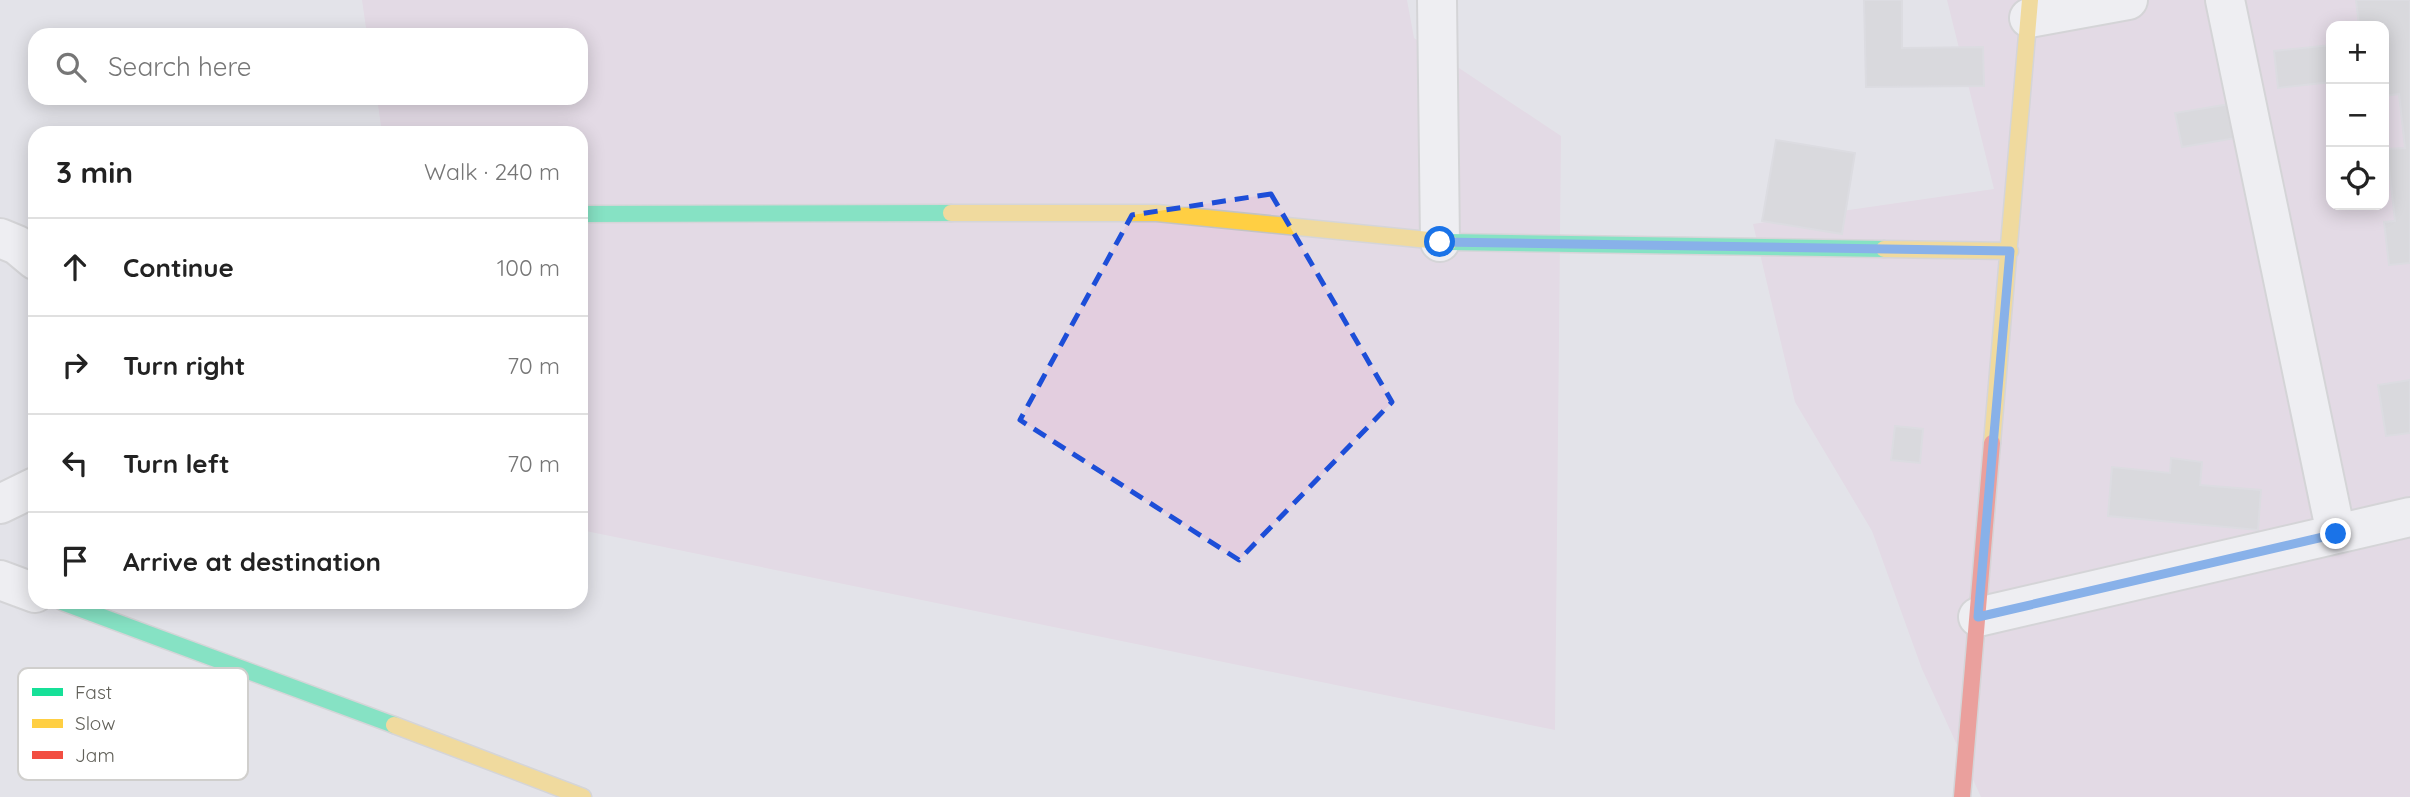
<!DOCTYPE html>
<meta charset="utf-8">
<style>
:root{--surface:#fff;--page:#f6f6f6;--text:#222;--muted:#767676;--line:#e0e0e0}
body{margin:0;font-family:Quicksand,sans-serif;background:var(--page);color:var(--text)}
.controls{position:absolute;right:21px;top:21px;display:grid;overflow:hidden;border-radius:14px;box-shadow:0 4px 18px #0003}
.controls button{width:63px;height:63px;display:grid;place-items:center;padding:0;border:0;border-bottom:2px solid var(--line);background:var(--surface);color:var(--text);font:35px sans-serif}
.stop{position:absolute;width:21px;height:21px;margin:-16px;border:5px solid #1a73e8;border-radius:50%;background:#fff}
.stop.end{background:#1a73e8;border-color:#fff;box-shadow:0 2px 7px #0008}
.list{margin:0;padding:0;list-style:none}
h2{display:flex;justify-content:space-between;align-items:center;height:91px;margin:0;padding:0 28px;font-size:30px}
h2 small{font-size:23px;font-weight:400;color:var(--muted)}
.list li{display:grid;grid-template-columns:46px 1fr auto;gap:21px;align-items:center;box-sizing:border-box;height:98px;padding:0 28px;border-top:2px solid var(--line)}
.list b{display:block;font-size:26px;white-space:nowrap}
.list em{font-size:23px;font-style:normal;color:var(--muted)}
.icon{flex:none;width:38px;height:38px;fill:none;stroke:currentColor;stroke-width:2;stroke-linecap:round;stroke-linejoin:round}
.map{position:relative;flex:none;width:2410px;height:797px;overflow:hidden}
.search{position:absolute;background:var(--surface);box-shadow:0 4px 18px #0003;left:28px;top:28px;width:560px;height:77px;display:flex;align-items:center;gap:18px;box-sizing:border-box;padding:0 24px;border-radius:21px;color:var(--muted);font-size:26px}
.panel{position:absolute;background:var(--surface);box-shadow:0 4px 18px #0003;left:28px;top:126px;width:560px;height:483px;border-radius:21px}
.map>svg:first-child{display:block}
.green{fill:#e3cedf;fill-rule:evenodd}
.building{fill:#cccccf;stroke:#d2d2d8;stroke-width:2}
.lines{fill:none;stroke-linecap:round;stroke-linejoin:round}
.street-casing{stroke:#c2c2c1;stroke-width:42}
.fast-casing{stroke:#c3c3c3;stroke-width:19}
.slow-casing{stroke:#c3c3c3;stroke-width:19}
.jam-casing{stroke:#c3c3c3;stroke-width:19}
.street{stroke:#fbfbfc;stroke-width:38}
.fast{stroke:#16e098;stroke-width:16}
.slow{stroke:#ffcf43;stroke-width:16}
.jam{stroke:#f24e42;stroke-width:16}
.route{stroke:#1a73e8;stroke-width:9}
.marked{fill:none;stroke:#1d4ed8;stroke-width:5;stroke-dasharray:14 9;stroke-linejoin:round}
.key{fill:#fff;stroke:#d0cfcd;stroke-width:2}
.key-label{font-size:19px;fill:#616059}
</style>
<div class="map">
<svg width="2410" height="797" viewBox="0 0 2410 797">
<rect width="100%" height="100%" fill="#e3e3e9"/>
<path class="green" d="M362,0H1407L1414,38L1561,136L1555,730L581,530V133H382L377,98H581V35H367Z
M1947,0H2406L2410,47V797H1981L1922,669L1872,531L1795,402L1753,224L1994,189ZM2331,26H2384V205H2331Z"/>
<path class="building" d="M1864,0H1902V48L1983,47L1984,86L1866,87Z
M2356,0H2410V263L2389,265L2384,222L2395,221L2387,149L2405,148L2399,94L2384,96V26H2359Z
M2331,45V82L2278,88L2274,51Z
M2230,104L2236,138L2182,147L2175,113Z
M1776,140L1855,153L1842,234L1762,221Z
M2410,380V433L2386,436L2378,385Z
M1895,426L1923,429L1920,463L1891,460Z
M2171,458L2202,462L2200,485L2261,490L2258,530L2108,516L2112,467L2170,473Z"/>
<g class="lines">
<g class="street-casing">
<path id="street" d="M1437,0L1440,242
M2225,0L2336,534
M2029,18L2128,0
M0,238L17,245L35,260
M0,504L35,487
M0,580L35,593
M1978,617L2410,517"/>
</g>
<g class="fast-casing">
<path id="fast" d="M581,214L951,213
M1449,242L1884,249
M62,602L394,725"/>
</g>
<g class="slow-casing">
<path id="slow" d="M951,213H1157L1449,242
M1884,249L2010,251
M1992,443L2030,0
M394,725L583,797"/>
</g>
<g class="jam-casing">
<path id="jam" d="M1962,797L1992,443"/>
</g>
<use href="#street" class="street"/>
<use href="#fast" class="fast"/>
<use href="#slow" class="slow"/>
<use href="#jam" class="jam"/>
</g>
<g class="lines">
<path class="route" d="M1440,242L2010,251L1978,617L2336,534"/>
</g>
<path d="M0 0H2410V797H0ZM1271,194L1392,402L1239,560L1020,420L1132,215Z" fill="#e3e3e9" fill-opacity=".55" fill-rule="evenodd"/>
<path class="marked" d="M1271,194L1392,402L1239,560L1020,420L1132,215Z"/>
<rect x="18" y="668" width="230" height="112" rx="10" class="key"/>
<rect x="32" y="688" width="31" height="8" fill="#16e098"/>
<rect x="32" y="719" width="31" height="9" fill="#ffcf43"/>
<rect x="32" y="751" width="31" height="8" fill="#f24e42"/>
<g class="key-label">
<text x="75" y="699">Fast</text>
<text x="75" y="730">Slow</text>
<text x="75" y="762">Jam</text>
</g>
</svg>
<div class="controls">
<button>+</button>
<button>−</button>
<button><svg class="icon" aria-label="locate" viewBox="0 0 24 24"><circle cx="12" cy="12" r="6"/><path d="M12 2v4M12 18v4M2 12h4M18 12h4"/></svg></button>
</div>
<div class="stop" style="left:1440px;top:242px"></div>
<div class="stop end" style="left:2336px;top:534px"></div>
<div class="search"><svg class="icon" aria-label="search" viewBox="0 0 24 24"><circle cx="10" cy="10" r="6"/><path d="M15 15l6 6"/></svg>Search here</div>
<section class="panel">
<h2>3 min<small>Walk · 240 m</small></h2>
<ul class="list">
<li><svg class="icon" aria-label="ahead" viewBox="0 0 24 24"><path d="M12 20V5M6 11l6-6 6 6"/></svg><div><b>Continue</b></div><em>100 m</em></li>
<li><svg class="icon" aria-label="right" viewBox="0 0 24 24"><path d="M7 20v-9h11M14 6l5 5-5 5"/></svg><div><b>Turn right</b></div><em>70 m</em></li>
<li><svg class="icon" aria-label="left" viewBox="0 0 24 24"><path d="M17 20v-9H6M10 6l-5 5 5 5"/></svg><div><b>Turn left</b></div><em>70 m</em></li>
<li><svg class="icon" aria-label="arrive" viewBox="0 0 24 24"><path d="M6 21V4h12l-3 4 3 4H6"/></svg><div><b>Arrive at destination</b></div></li>
</ul>
</section>
</div>
